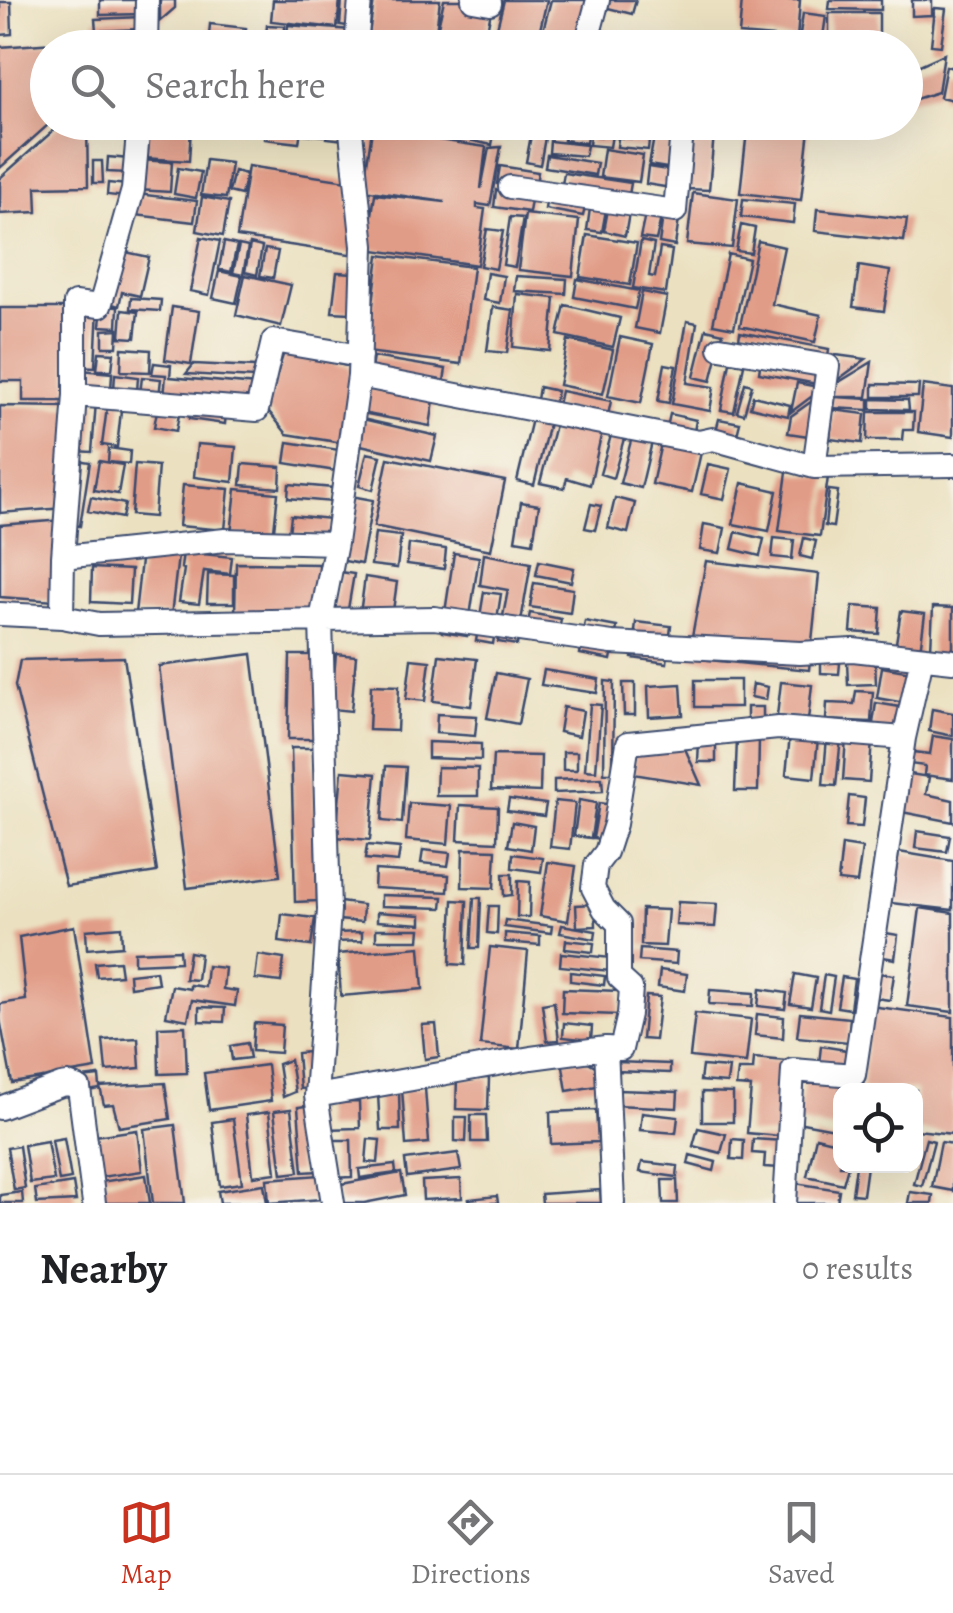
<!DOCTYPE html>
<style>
:root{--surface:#fff;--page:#f2f2f2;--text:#202124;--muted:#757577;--line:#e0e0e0;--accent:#c8321e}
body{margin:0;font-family:Alegreya,serif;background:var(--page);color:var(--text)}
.controls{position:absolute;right:30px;bottom:30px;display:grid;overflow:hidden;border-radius:20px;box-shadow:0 10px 40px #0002}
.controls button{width:90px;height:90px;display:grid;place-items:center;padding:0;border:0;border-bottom:2px solid var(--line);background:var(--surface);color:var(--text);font:50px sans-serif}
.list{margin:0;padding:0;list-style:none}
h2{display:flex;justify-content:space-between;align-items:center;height:130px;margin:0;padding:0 40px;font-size:42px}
h2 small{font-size:32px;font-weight:400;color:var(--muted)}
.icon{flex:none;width:55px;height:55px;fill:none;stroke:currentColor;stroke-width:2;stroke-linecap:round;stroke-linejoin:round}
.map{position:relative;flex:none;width:953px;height:1203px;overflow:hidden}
.search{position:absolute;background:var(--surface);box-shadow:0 10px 40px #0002;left:30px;right:30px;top:30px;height:110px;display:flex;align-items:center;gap:25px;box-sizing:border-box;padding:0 35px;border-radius:55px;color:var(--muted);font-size:38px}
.sheet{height:270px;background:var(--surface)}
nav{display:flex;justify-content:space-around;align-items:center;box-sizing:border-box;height:140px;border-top:2px solid var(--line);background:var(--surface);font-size:28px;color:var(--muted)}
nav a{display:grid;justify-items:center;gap:5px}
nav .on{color:var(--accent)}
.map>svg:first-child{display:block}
.building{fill:#e19c87}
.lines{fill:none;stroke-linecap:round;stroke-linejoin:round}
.minor-casing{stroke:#3a4a6d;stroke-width:26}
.minor{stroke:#fff;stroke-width:22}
</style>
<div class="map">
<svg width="953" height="1203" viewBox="0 0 953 1203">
<rect width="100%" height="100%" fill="#f7f3e8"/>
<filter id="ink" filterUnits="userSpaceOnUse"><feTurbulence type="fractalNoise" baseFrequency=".01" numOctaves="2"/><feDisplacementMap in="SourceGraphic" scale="20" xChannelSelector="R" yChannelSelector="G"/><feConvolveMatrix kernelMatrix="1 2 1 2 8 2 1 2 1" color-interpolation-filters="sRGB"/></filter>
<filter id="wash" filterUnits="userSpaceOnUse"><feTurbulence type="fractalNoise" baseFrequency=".0048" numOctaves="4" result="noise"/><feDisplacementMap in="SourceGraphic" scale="40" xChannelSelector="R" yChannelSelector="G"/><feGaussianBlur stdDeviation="2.25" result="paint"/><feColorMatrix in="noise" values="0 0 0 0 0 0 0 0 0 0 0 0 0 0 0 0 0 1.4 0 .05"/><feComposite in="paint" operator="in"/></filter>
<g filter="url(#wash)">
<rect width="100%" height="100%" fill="#ebe1c1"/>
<g id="blocks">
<path class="building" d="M100,0H142V14L100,15Z
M160,0H175V8L160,21Z
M273,0H340L337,28L271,21Z
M342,0H357L354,27L340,25Z
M374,0H440L434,48H367Z
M444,0H466L492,6L485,41L506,48H454L459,36L437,31Z
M504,0H547L537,42L496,32Z
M551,0H590L578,48H562L540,42Z
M605,0H636L632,14L604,7Z
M742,0H800L797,39L739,34Z
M830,0H881V10L829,9Z
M912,0H932V15L912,16Z
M0,2H11L12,34L0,35Z
M935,8L946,9L941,46L931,45Z
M803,13L826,16L822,44L799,41Z
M829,13H879V48H829Z
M141,17V29L96,31L95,19Z
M210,24L246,28L244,48H208Z
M267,25L285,26L284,48H265Z
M288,25L351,30L350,48H286Z
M600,30L614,33L611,48H597Z
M81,41V48H48V125L0,168V47Z
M944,54L938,92L906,102V71Z
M946,66L953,68V100L940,97Z
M63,122H87L88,186L36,187L37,212L0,214V178Z
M266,122H302L299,143L264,139Z
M304,122H324L323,136L303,134Z
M328,122H347L345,140L327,138Z
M462,122H496L492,145L459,138Z
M694,122H715L709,190L688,189Z
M717,122H740L739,138L716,136Z
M748,122L809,129L801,200L740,193Z
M145,124L191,127L189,161L143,158Z
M567,125L588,128L586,143L564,140Z
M591,127L613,129L610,147L589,145Z
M372,130L486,147L481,189L489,148L501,147L490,206L477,204V208L485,209L477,265L367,249L375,194L445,202L363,190Z
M532,130L546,132L540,165L526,162Z
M619,130L650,133L648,150L617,147Z
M655,131L673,135L667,168L649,165Z
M550,141L587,145L585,156L549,153Z
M604,149L643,155L639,182L600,177Z
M547,155L597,163L595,175L545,167Z
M108,157L129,159L128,173L107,172Z
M140,160L172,162L170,192L138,190Z
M206,160L231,163L226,198L201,195Z
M93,161H102L103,183H93Z
M248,166L347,181L356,255L237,237Z
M500,166L538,172L535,189L497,184Z
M648,167L674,171L671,188L646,184Z
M178,168L201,172L196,198L174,194Z
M234,171L246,174L241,195L229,192Z
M564,173L631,183L628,201L562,184Z
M108,183L128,185L126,197L107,195Z
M496,190L532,195L529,212L494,207Z
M693,193L738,199L732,248L687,244Z
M137,194L197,201L194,222L135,215Z
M547,195L586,203L583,216L545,209Z
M202,197L229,202L223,236L197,231Z
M743,199L795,204L793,223L741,217Z
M591,201L607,204L602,232L587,230Z
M609,204L630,208L625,236L604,231Z
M817,209L907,219L904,241L815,231Z
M646,210L662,213L656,240L640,238Z
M525,214L579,220L573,276L518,270Z
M663,216L679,219L675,246L659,243Z
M510,217L523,218L515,267L503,265Z
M741,225L755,228L751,253L736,251Z
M487,229L503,231L496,269L480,266Z
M587,235L637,243L630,285L580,277Z
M201,237L220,241L209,295L190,291Z
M641,241L654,244L649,276L655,277L660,248L672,250L666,293L633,288Z
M758,241L784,247L772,304L821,315L815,342L740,326Z
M224,242L237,245L231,272L219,269Z
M250,244L262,247L257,275L245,272Z
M239,245L248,247L243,275L233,273Z
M265,249L278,251L273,278L260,276Z
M121,251L149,257L140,296L122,292L119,306L105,302Z
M728,254L749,259L734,328L713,324Z
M379,255L473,267L461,364L367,352Z
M859,266L890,271L884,311L853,307Z
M219,271L242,276L236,303L213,298Z
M337,272L354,273L350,313L332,312Z
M487,273L504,276L500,303L483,300Z
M245,275L291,285L281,326L236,315Z
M516,276L567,279L566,294L514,291Z
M577,279L639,291L635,309L574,297Z
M642,292L667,297L660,333L635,328Z
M517,294L555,298L550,351L513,347Z
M131,298L161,300L160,311L130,309Z
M565,305L620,318L613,347L558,335Z
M102,306L118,307L117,327L100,326Z
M82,307H98L95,367L79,366Z
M172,307L199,311L191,364L165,360Z
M493,307L513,310L507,353L487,351Z
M0,308H69L68,401H23V381H0Z
M122,310L138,312L135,338L120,337Z
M687,321L697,323L687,383L714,387L710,411L672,404Z
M118,329L117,347H103V330Z
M706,329L723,333L711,381L694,377Z
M740,332L829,349L827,363L738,347Z
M620,337L653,344L641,403L608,396Z
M568,340L613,350L603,394L559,385Z
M122,348L151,350L150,372L121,371Z
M99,352L114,353L112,370H97Z
M284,352L351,367L343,443L287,434L266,408Z
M836,355L866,359L832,384Z
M373,357L446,369L443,387L370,375Z
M761,359L824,370L822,385L759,373Z
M730,362L744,365L734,412L721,410Z
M872,362L867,397H835L869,399V410L831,408V387Z
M154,363L171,365L170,377L256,385L254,405L164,397L166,375L152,374Z
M194,364L255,367L254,378L186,374Z
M665,364L676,366L669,403L658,401Z
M81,370L112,373L111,390L79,386Z
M115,374L138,377L137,392L114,390Z
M142,377L161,379L159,396L140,394Z
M745,383L752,385L744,414L737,412Z
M797,383L823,388L791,412Z
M873,384L919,385L918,397H873Z
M923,385L953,389V437L918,432Z
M539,387L557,391L553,410L536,406Z
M367,388L434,400L430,426L362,413Z
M561,391L611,401L607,420L557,409Z
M822,394L815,437L788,433L791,416Z
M753,396L790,405L788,416L750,407Z
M871,399L908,400L909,410L871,409Z
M79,400L96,402L92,452L75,451Z
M108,400L122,402L117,447L102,445Z
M158,405L180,409L176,431L154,427Z
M0,406L71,407L64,508L0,513Z
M190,407L226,412L225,424L189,419Z
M833,410L865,414L862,443L830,439Z
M868,412H914L913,430H903L902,440H867Z
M670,414L696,420L693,438L666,432Z
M557,417L603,427L590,485L567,478L564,488L540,483Z
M358,418L437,436L431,461L352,443Z
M532,419L549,423L534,485L517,481Z
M719,419L740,423L736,439L715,435Z
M612,432L625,435L613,478L600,474Z
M632,437L652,442L641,488L620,483Z
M662,439L702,448L692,492L652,484Z
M288,442L339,450L336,471L285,463Z
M197,444L236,447L233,482L194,477Z
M109,448L130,451L129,464L108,462Z
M367,453L381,456L373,490L359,486Z
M388,458L505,481L491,550L374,526Z
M77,460L90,462L80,526L67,524Z
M99,461L123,465L118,494L94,490Z
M135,464L158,466L154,517L131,515Z
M243,464L281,467L280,488L241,485Z
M708,464L731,469L724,499L701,494Z
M787,472L828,477L820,536L779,531Z
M742,483L777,491L769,531L733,524Z
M289,484L333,488L332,502L288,498Z
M183,485L229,489L225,530L179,526Z
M236,489L278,493L273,539L231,534Z
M829,490L838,491L833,527L825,526Z
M351,496L373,500L361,564L339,560Z
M91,497L125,504L122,518L88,511Z
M615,498L635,503L628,533L608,528Z
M521,502L539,505L533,543L515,540Z
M591,504L601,506L595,530L585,528Z
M291,515L331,519L329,537L289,533Z
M63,520L55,601L0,597V525Z
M704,524L725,528L720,553L700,550Z
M736,532L764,539L760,556L732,549Z
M375,533L401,536L397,568L371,565Z
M774,538L794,540L792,559L772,557Z
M804,538L816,541L812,559L800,556Z
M409,544L446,549L444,569L407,564Z
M142,552L178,556L171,616L135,613Z
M183,552L232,557L230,574L204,571L199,604L179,602L184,569L181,568Z
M454,553L479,557L467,636L442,632Z
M484,554L531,563L517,645L498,642L508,590L480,585Z
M539,561L574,568L571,582L536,575Z
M706,561L819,574L809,670L688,658Z
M236,563L319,564V617L235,616Z
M92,568L131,570L129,604L91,602Z
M340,572L354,574L347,615L333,613Z
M208,574L234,575V603H207Z
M365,577L397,582L391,625L359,621Z
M534,583L573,589L570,613L530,607Z
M484,592L501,594L493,644L476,641Z
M853,606L881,608L879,634L851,632Z
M933,607L953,608V671L930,670Z
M901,611L925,614L918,666L893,662Z
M530,613L561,619L556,643L525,637Z
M585,621L617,627L611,660L580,654Z
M636,622L671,626L667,663L632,658Z
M252,654L280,876L187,888L159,666Z
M336,654L356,656L351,711L331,709Z
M290,655H320L318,739H288Z
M439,655L477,659L471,706L433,701Z
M124,657L157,872L66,886L15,686L20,660Z
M411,659L430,661L425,701L406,699Z
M875,660L876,684L848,685L847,661Z
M821,662L840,663L839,674L821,673Z
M882,667L911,672L905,703L877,698Z
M544,670L599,679L597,693L541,685Z
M496,673L527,679L518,724L487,718Z
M695,680H740V707H695Z
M605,681L614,682L613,773H604Z
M781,682L812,685L808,720L777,716Z
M623,683H635V715H624Z
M681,684L683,715L649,717L648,686Z
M753,684L768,687L766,700L751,697Z
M371,685L399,686L397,731L369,730Z
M856,691L873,692L871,722L826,720L827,703L854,704Z
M876,703L906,708L902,735L872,730Z
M590,704L601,705L596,771L585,770Z
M563,707L583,711L579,736L559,732Z
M747,707H763V721H747Z
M932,709L953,713V736L929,731Z
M437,714L477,716L475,736L436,733Z
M790,735L818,738L814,778L786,775Z
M933,736L953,739V779L924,775L925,766L902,763L904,751L930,754Z
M827,737L841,738L836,786L823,785Z
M846,738L872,740L869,782L843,780Z
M737,739H759L758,791H735Z
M699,741H716V762H698Z
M428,742L481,744V760L428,758Z
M683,744L701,785L633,774L634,751Z
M291,748H314L317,901L295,902Z
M563,752H577V770H563Z
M493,755L541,756L540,792L491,790Z
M386,766L406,767L402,823L382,821Z
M437,767L478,768V796H436Z
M342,771L376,774L370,840L336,837Z
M910,774L929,777L926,794L953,800V822L902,812Z
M602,778L603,791L554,793V780Z
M849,796L865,798L862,827L846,826Z
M509,799L546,804L544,816L507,811Z
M579,800L596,803L591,838L574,836Z
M555,801L575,803L570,849L550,847Z
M409,803L451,806L448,844L406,840Z
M599,803L612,805L606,840L593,838Z
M460,805L498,807L497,842L458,840Z
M512,822L534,826L531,850L508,846Z
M917,831L950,836L947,852L915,848Z
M367,845L400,848L398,862L365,859Z
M842,845L862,848L857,883L838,881Z
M463,849L496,850L494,888L462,887Z
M423,850L450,853L448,866L421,863Z
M899,852L953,861V910L891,903Z
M513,854L543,858L541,872L512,868Z
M548,862L576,866L568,921L540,916Z
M375,870L449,875L448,892L374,888Z
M503,874H512V895L504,896Z
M518,881L530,882L529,917H517Z
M381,895L443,897L442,908L381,906Z
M474,898H481L479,948H471Z
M453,900L467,901L465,965L450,964Z
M340,902L363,905L362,922L338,920Z
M678,902L717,904L715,927L676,925Z
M595,904L596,926L577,927L576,905Z
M489,906H498L497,934L487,933Z
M920,908L953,913V1012L907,1006Z
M642,909L668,910L665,946L641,945Z
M377,912L421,915V924L377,921Z
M282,914L315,918L311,946L279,942Z
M505,920L552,926L551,933L504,927Z
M562,925L596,931L595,939L560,933Z
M74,926L96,1069L12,1083L0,1019V1004L26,1000L19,937Z
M121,927L122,946L87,949L86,930Z
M376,929H420L419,940H376Z
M362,932V941L334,942V933Z
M880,932L898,935L895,959L877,956Z
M505,933L540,936V945L505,942Z
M566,940L594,943L593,952L565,949Z
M420,947L423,989L341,996L338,954Z
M490,947L528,951L519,1049L480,1045Z
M640,949L677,952L676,964L639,961Z
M179,950L180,962L134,964V952Z
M189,952L200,954L197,980L185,979Z
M561,953L612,958L610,971L560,966Z
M258,955L284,959L281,982L255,979Z
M119,961L121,975L97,977L95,963Z
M207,966L225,968L223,989L237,991L235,1006L192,1000L188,1020L166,1016L172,986L190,989V985L205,987Z
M660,970L687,974L685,991L658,987Z
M156,971L158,983L130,987L129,974Z
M570,972L605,976L604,985L570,981Z
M872,972L894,975L890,1000L868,997Z
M795,974L816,978L811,1007L790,1004Z
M824,975L834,977L829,1010L819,1008Z
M842,977L854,979L850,1009L837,1007Z
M563,989L620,991L619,1015L562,1013Z
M760,989L787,993L785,1009L758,1006Z
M710,990L754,993L753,1006L709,1004Z
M646,996L660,997L655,1040L642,1039Z
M554,1002L559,1040L547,1041L542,1004Z
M870,1006L953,1017V1134L916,1130V1090H862Z
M199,1007L225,1008L224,1022L199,1021Z
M695,1013L751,1019L746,1063L690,1057Z
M800,1013L850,1018L848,1042L797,1037Z
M757,1014L784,1017L783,1038L755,1035Z
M254,1023L282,1025L280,1053L252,1051Z
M564,1023L592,1026L591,1040L563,1037Z
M436,1024L439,1057L425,1059L422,1025Z
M185,1026L187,1073L159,1074L158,1027Z
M138,1038L140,1068L106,1071L103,1040Z
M247,1043L250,1058L232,1060L230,1046Z
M821,1046L846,1050L844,1068L819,1064Z
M307,1052L310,1088L300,1089L297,1053Z
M754,1058L786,1061L779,1136L747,1133L751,1087L736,1086L738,1070H753Z
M583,1059L600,1069L603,1085L567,1091L562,1061Z
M290,1060L295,1092L283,1097L278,1064Z
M616,1062L670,1064V1073L615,1071Z
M267,1065L271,1101L209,1110L204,1073Z
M702,1066L729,1068L727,1083L700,1081Z
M99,1076L100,1087L165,1083L170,1119L119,1127L113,1104L104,1105L100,1087V1089L82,1092L81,1078Z
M457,1078H489L488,1110L456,1109Z
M805,1079L860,1089L859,1090H840V1130L797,1122Z
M425,1088L429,1143L406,1145L402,1089Z
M617,1090L678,1092L677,1108L616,1105Z
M702,1092L733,1093V1122H702Z
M399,1093L400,1130H380L378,1094Z
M359,1102L360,1128L324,1129L323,1103Z
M313,1105L319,1171L303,1172L298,1107Z
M291,1109L299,1172L282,1174L274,1111Z
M596,1110L598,1142L551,1144L550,1112Z
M269,1112L276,1173L253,1176L246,1115Z
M642,1113L678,1117L676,1133L640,1130Z
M471,1115H486L487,1142H471Z
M455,1117H467L466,1142L455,1141Z
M233,1119L242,1183L220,1186L212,1122Z
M175,1125L185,1203H153L144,1129Z
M698,1128L726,1134L721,1153L693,1146Z
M137,1130L142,1171L94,1178L88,1137Z
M816,1137L840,1143V1166H848L843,1184L807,1176Z
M64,1138L71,1179L59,1181L52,1140Z
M368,1139L380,1140L378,1163L366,1162Z
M732,1139L744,1140L743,1160L731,1159Z
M753,1139L783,1141L781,1168L764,1167L765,1154L752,1153Z
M926,1139L934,1141L922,1186L914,1184Z
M331,1140H351L352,1177L332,1178Z
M47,1141L54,1180L30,1183L24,1145Z
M941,1142L953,1144V1191L932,1187Z
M19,1146L25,1188L14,1190L7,1148Z
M458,1153L461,1170L407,1177L405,1160Z
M690,1155L716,1162L714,1171L688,1164Z
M642,1162L678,1166L677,1177L640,1172Z
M395,1165L396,1173L360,1178L359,1169Z
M856,1166H867L863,1195L852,1194Z
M401,1173L405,1195L364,1203H340L336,1185Z
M146,1175L150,1203H97L94,1183Z
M320,1175L322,1199L269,1203L267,1179Z
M461,1179L462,1198L423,1200L422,1181Z
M662,1180H677L678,1203H663Z
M73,1183L76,1201L37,1203L35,1189Z
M795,1183L839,1190L837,1203H792Z
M264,1184L267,1203H220L218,1191Z
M600,1190L601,1203H542L541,1194Z
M22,1192L23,1203H0V1195Z
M910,1192L933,1195L932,1203H908Z
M497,1196L498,1203H470L469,1199Z"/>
</g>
</g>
<g filter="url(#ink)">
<use href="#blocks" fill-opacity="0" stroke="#3a4a6d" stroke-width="2.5"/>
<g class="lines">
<g class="minor-casing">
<path id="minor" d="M473,0L490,3
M146,48L147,0
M356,48L360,0
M585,48L598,0
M139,122L133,190L100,306L75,303V395L63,557L225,540L336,543
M510,187L675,211L682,130L563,122
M359,376L699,442L713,439L814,467L828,366L720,348
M75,395L257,410L273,341L360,356
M814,467L953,465
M0,614L62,617L99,624L434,618L612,643L800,653L853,650L953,661
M62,617L63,557
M606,1048L621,1049L629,1014L631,988L619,977V924L604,909L593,888L596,865L606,852L615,824L628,743L778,728L904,738
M316,1096L531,1058L606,1048L613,1203
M0,1108L61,1085L68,1084L79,1088L94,1203
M333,1203L316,1096L329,910L321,620L336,543L359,376L363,246L350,122
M785,1203L793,1070L854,1075L904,738L922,658"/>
</g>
<use href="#minor" class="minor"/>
</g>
</g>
</svg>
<div class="controls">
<button><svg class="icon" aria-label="locate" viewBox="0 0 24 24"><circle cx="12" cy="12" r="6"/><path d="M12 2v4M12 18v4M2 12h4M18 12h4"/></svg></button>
</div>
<div class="search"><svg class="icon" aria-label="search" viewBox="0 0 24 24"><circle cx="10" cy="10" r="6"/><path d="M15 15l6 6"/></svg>Search here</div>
</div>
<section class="sheet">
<h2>Nearby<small>0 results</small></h2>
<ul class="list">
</ul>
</section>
<nav>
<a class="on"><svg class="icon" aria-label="map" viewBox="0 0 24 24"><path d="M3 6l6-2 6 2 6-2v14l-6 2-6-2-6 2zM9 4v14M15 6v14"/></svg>Map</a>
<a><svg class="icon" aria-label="directions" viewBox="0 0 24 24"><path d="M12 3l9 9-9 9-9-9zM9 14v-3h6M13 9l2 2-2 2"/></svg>Directions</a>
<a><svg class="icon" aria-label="saved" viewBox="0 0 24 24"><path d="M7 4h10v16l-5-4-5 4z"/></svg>Saved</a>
</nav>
